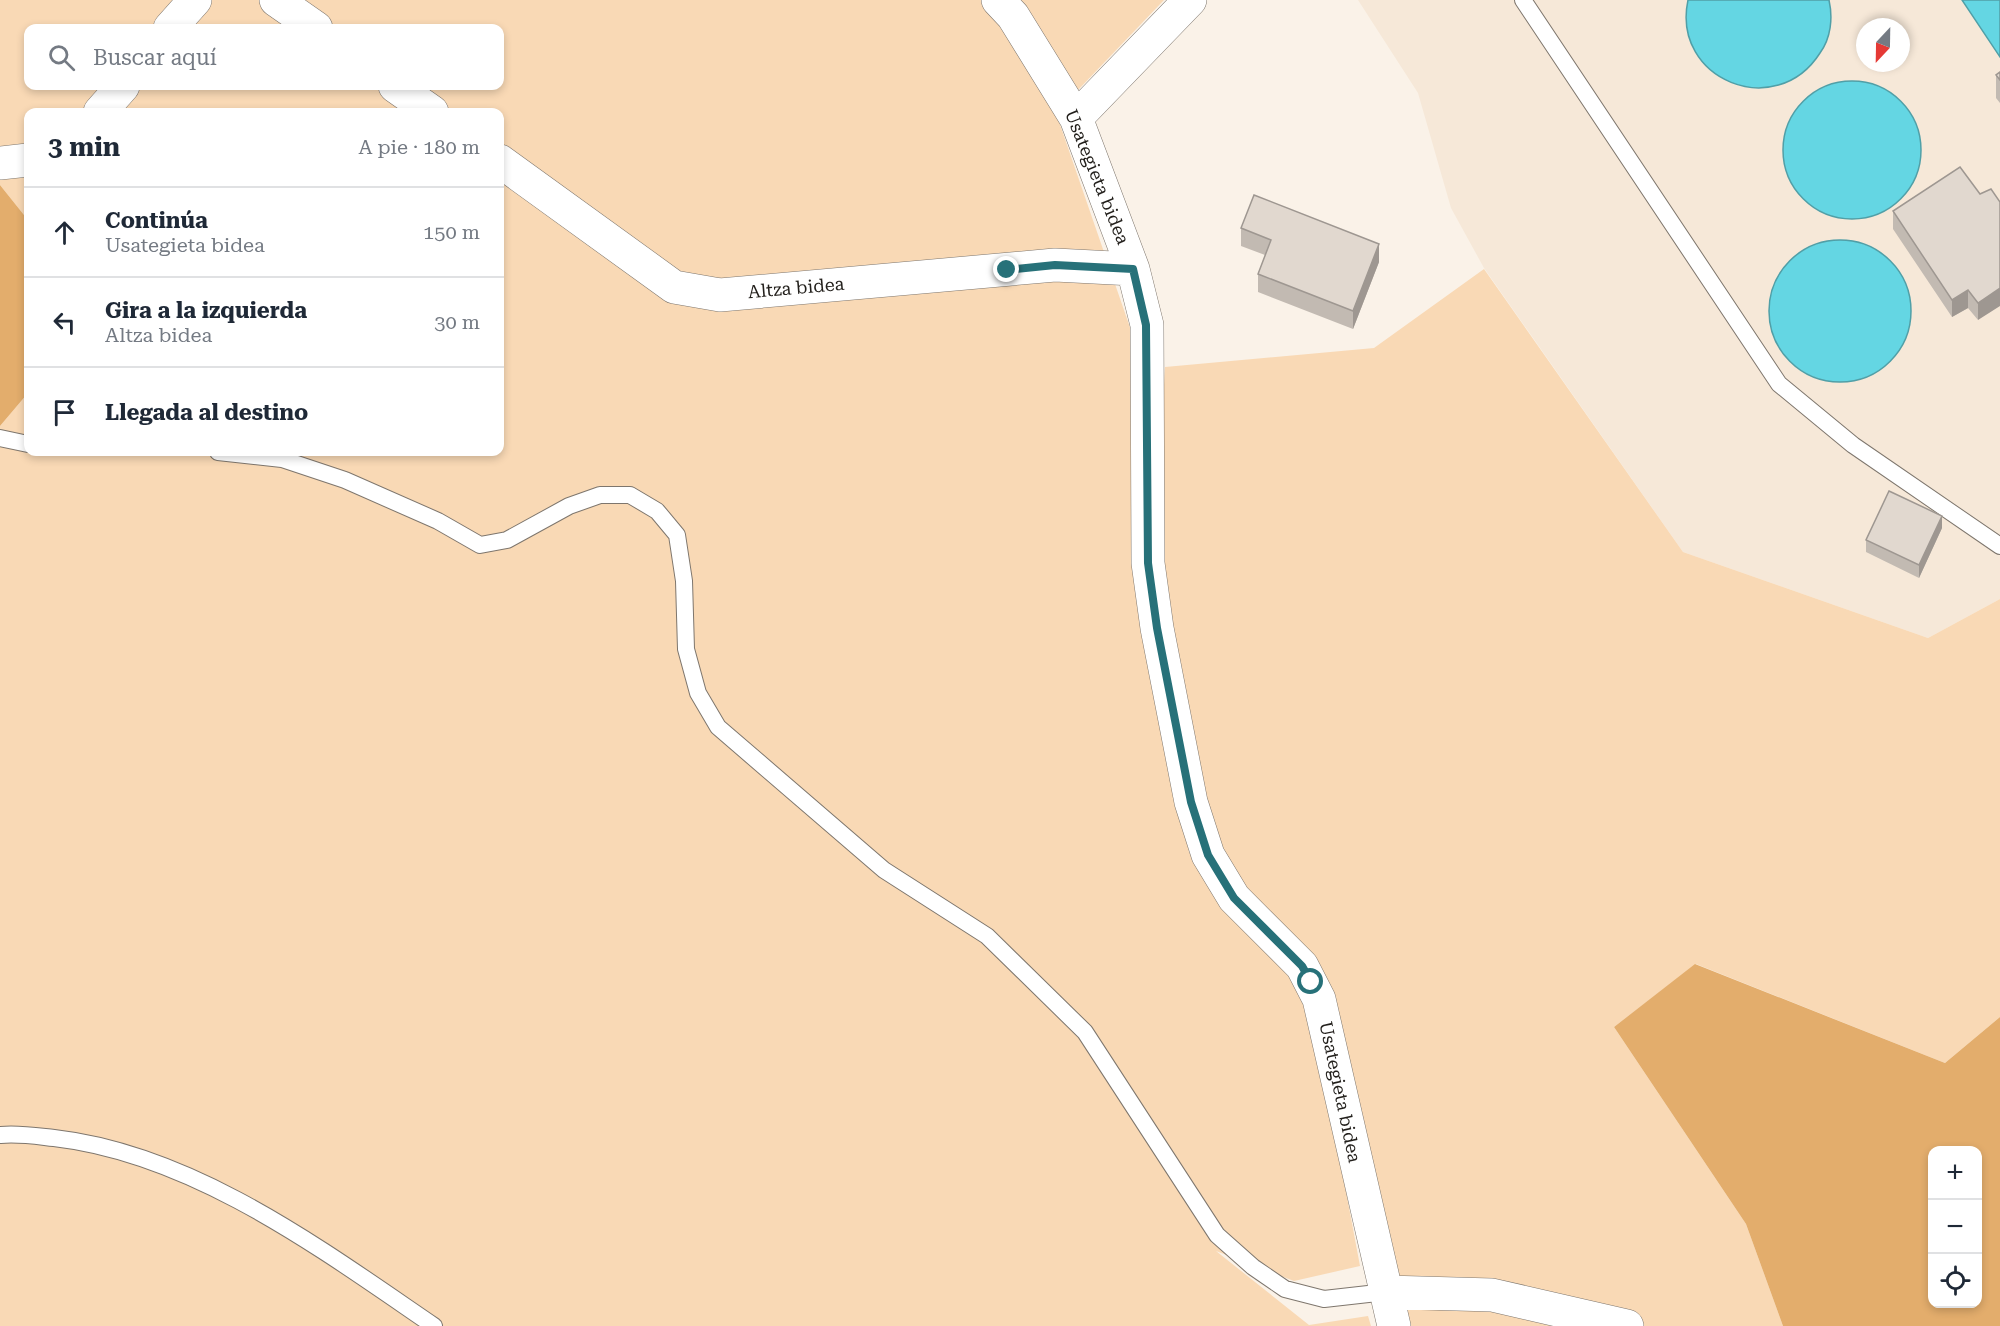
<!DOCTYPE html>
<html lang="es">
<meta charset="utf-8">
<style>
:root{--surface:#fff;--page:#f2f2f3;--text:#1f2937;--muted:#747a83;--line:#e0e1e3}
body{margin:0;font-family:"Roboto Serif",serif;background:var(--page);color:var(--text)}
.controls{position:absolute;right:18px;bottom:18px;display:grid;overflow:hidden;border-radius:12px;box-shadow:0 3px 9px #0003}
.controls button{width:54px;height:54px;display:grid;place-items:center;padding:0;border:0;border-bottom:2px solid var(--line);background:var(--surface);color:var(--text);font:30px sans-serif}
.compass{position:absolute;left:1856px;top:18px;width:54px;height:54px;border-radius:50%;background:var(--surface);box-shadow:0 3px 9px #0003;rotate:202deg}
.stop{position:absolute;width:18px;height:18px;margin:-14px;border:4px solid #277179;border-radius:50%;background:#fff}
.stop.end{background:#277179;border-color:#fff;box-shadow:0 2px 6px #0008}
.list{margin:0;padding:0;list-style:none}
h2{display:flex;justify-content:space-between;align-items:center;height:78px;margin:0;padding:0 24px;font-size:26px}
h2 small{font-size:20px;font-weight:400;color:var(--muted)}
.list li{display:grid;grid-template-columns:39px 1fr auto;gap:18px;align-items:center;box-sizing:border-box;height:90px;padding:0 24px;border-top:2px solid var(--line)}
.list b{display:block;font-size:22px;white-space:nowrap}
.list p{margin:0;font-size:20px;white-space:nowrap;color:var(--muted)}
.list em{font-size:20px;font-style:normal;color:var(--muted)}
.icon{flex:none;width:33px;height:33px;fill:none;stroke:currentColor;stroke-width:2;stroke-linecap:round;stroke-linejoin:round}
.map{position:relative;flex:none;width:2000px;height:1326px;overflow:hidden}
.search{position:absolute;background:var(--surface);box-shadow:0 3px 9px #0003;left:24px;top:24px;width:480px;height:66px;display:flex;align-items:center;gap:15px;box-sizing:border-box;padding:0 21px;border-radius:12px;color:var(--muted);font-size:22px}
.panel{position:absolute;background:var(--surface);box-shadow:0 3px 9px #0003;left:24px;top:108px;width:480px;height:348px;border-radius:12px}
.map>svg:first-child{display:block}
.built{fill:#f6e8d8;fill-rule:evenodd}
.green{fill:#f9d9b5;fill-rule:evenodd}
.forest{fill:#e3ad6c;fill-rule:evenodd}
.water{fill:#64d6e3;stroke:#509fa7;stroke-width:1.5}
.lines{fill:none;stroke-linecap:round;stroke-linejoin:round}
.service-casing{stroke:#7e766d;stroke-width:18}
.minor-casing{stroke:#7e766d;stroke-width:34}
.service{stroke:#fff;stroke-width:16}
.minor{stroke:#fff;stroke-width:33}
.wall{fill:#c2bab2}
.shaded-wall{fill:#9e9791}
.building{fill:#e1d8cf;stroke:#9e9791;stroke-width:1.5}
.route{stroke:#277179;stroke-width:8}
.labels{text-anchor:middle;stroke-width:4.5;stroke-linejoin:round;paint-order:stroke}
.street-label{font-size:18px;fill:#221f1b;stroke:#fff}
</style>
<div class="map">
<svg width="2000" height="1326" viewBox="0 0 2000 1326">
<rect width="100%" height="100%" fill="#faf2e8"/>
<path class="built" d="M1358,0H2000V599L1928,638L1683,552L1484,268L1451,208L1418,93ZM1865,27H1901V63H1865Z"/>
<path class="green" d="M0,0H1164L1056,113L1135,342L1134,566L1189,852L1229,912L1296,984L1319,1048L1360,1266L1294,1281L1216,1251L1309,1325L1368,1316L1371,1326H0V426L28,393V452H500V112H28V220L0,185ZM28,28H500V86H28Z
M1484,269L1683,552L1928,638L2000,599V1017L1945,1063L1696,964L1614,1027L1746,1224L1783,1326H1407L1336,1023L1217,848L1202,797L1156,523L1165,367L1374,348Z"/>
<path class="forest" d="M0,185L28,220V393L0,426Z
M1695,964L1945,1063L2000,1017V1326H1783L1746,1224L1614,1027ZM1932,1150H1978V1304H1932Z"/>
<path class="water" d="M1688,0H1829C1833,18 1831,38 1820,53C1776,122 1671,80 1688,0Z
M1962,0H2000V57Z
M1783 150a69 69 0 1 1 138 0a69 69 0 1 1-138 0Z
M1769 311a71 71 0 1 1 142 0a71 71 0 1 1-142 0Z"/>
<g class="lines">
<g class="service-casing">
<path id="service" d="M1523,0L1779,384L1853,445L2000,546
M0,438L28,444
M218,452L282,459L345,480L438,521L480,545L507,540L569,506L600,495H630L657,511L677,535L684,581L686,649L698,693L718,727L884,870L987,936L1085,1032L1217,1235L1253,1267L1285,1289L1324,1299L1386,1292
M0,1135C18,1133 36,1136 54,1138C194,1154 321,1249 434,1326"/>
</g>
<g class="minor-casing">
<path id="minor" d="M276,0L316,28
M998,0L1013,16L1076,118L1133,269L1147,325L1148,563L1157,628L1191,802L1208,855L1234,898L1302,966L1319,999L1394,1326
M170,28L195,0
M395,86L432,112
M100,112L123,86
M1076,118L1190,0
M500,161L674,287L720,295L1055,265L1133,269
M0,163L28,160
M1386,1292L1492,1295L1627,1326"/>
</g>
<use href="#service" class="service"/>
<use href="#minor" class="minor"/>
</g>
<path class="wall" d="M2000,72V103L1996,98V75Z
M1980,194L1978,320L1968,308L1952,317L1893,229V211Z
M1241,228L1379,262L1353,329L1258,292V274L1265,255L1241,246Z
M1942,528L1919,578L1866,552V540Z"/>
<path class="shaded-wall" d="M1379,244V262L1353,329V311Z
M2000,288V306L1978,320V303Z
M1968,290V308L1952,317V300Z
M1942,516V528L1919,578V565Z"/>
<path class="building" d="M2000,72V80L1996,75Z
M1960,167L1980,194L1991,189L2000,202V288L1978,303L1968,290L1952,300L1893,211Z
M1254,195L1379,244L1353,311L1258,274L1271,240L1241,228Z
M1889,491L1942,516L1919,565L1866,540Z"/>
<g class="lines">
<path class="route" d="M1007,270L1055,265L1133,269L1146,325L1148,563L1157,628L1191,802L1208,855L1234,898L1302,966L1311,982"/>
</g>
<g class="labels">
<g class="street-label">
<text transform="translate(1097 177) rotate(68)" y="6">Usategieta bidea</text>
<text transform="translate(796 288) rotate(-5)" y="6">Altza bidea</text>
<text transform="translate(1340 1092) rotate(78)" y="6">Usategieta bidea</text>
</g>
</g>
</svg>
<div class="controls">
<button>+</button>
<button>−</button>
<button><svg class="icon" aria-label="locate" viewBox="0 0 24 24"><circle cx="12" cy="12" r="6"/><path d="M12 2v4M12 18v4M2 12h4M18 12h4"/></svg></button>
</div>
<svg class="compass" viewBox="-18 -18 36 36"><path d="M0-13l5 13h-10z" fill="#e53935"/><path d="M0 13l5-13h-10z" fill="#747a83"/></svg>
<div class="stop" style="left:1311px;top:982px"></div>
<div class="stop end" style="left:1007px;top:270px"></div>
<div class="search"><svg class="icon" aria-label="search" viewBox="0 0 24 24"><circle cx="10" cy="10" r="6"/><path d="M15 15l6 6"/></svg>Buscar aquí</div>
<section class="panel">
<h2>3 min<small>A pie · 180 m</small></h2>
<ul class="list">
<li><svg class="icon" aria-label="ahead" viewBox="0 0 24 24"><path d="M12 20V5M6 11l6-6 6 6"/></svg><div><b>Continúa</b><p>Usategieta bidea</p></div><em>150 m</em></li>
<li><svg class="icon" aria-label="left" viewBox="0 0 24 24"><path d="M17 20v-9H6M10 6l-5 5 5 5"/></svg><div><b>Gira a la izquierda</b><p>Altza bidea</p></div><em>30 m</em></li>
<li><svg class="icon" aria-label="arrive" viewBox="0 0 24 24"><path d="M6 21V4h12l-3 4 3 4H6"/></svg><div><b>Llegada al destino</b></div></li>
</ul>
</section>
</div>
